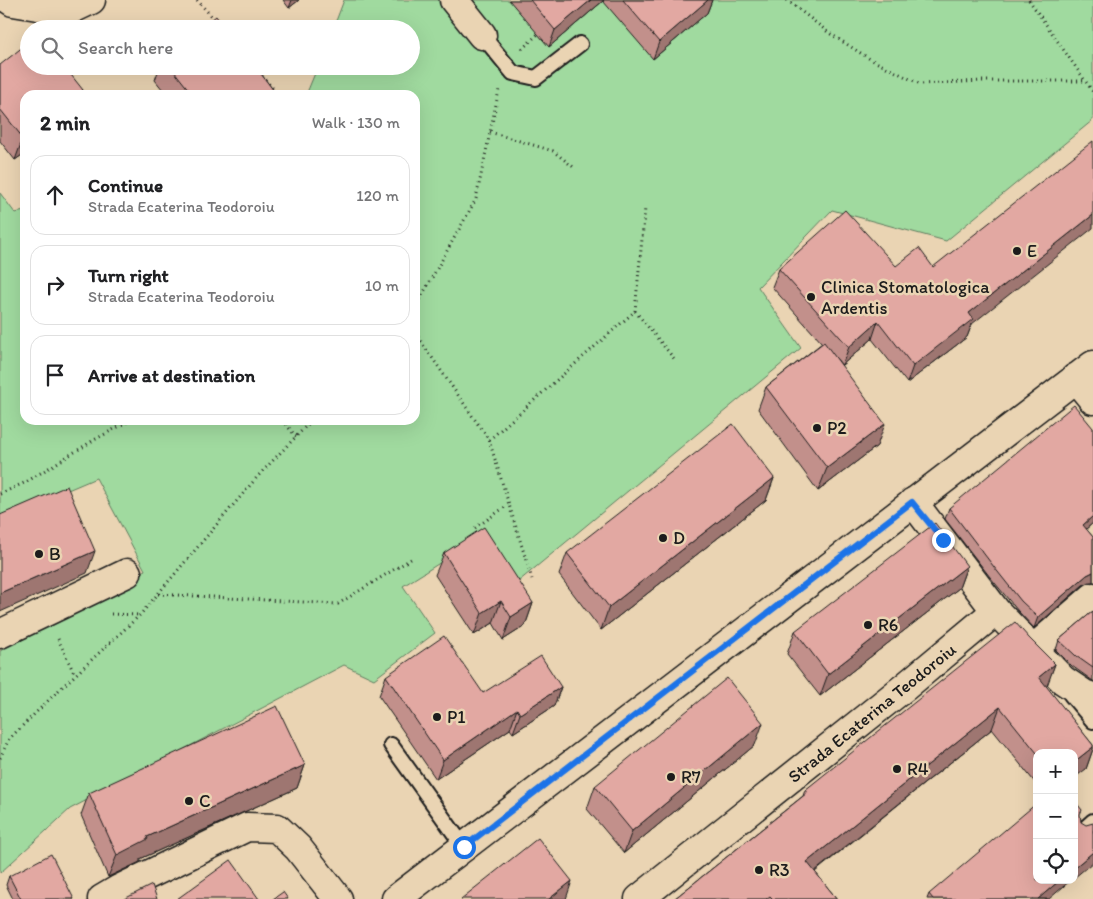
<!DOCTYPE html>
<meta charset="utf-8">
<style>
:root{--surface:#fff;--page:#f6f6f6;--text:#202124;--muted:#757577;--line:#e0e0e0}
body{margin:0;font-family:Itim,sans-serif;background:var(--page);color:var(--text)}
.controls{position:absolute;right:15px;bottom:15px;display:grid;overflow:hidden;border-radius:10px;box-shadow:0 5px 20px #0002}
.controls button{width:45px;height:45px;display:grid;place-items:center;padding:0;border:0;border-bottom:1px solid var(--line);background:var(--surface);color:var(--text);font:25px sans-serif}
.stop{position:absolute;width:15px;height:15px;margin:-11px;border:4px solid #1a73e8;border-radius:50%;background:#fff}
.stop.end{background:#1a73e8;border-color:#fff;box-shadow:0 1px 5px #0008}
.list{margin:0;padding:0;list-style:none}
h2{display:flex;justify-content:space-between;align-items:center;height:65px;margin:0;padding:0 20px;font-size:21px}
h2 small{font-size:16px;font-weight:400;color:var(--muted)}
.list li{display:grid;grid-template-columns:32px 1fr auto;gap:15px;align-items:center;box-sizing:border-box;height:80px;margin:0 10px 10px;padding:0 10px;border:1px solid var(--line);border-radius:15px}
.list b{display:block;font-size:19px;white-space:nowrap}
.list p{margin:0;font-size:16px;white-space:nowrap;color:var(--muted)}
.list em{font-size:16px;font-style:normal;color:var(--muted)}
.icon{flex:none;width:28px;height:28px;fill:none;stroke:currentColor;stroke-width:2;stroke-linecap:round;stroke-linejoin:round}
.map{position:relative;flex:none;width:1093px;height:899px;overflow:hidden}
.search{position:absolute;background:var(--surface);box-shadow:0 5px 20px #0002;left:20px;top:20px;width:400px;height:55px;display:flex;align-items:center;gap:12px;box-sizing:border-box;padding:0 18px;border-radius:28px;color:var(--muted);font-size:19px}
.panel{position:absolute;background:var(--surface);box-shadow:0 5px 20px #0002;left:20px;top:90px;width:400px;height:335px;border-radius:15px}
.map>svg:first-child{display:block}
.green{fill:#a0da9f;stroke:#5e7b5e}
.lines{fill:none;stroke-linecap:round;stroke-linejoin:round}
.service-casing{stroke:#1c1c1c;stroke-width:18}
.minor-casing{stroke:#1c1c1c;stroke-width:31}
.secondary-casing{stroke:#1c1c1c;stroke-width:31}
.path{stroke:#1c1c1c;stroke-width:3;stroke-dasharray:1 4;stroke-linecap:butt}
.service{stroke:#ead4b3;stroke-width:14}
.minor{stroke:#ead4b3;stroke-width:28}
.secondary{stroke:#ead4b3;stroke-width:28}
.wall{fill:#c2908b;stroke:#1c1c1c}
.shaded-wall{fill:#9e7671;stroke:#1c1c1c}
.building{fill:#e2a8a2;stroke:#1c1c1c}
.route{stroke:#1a73e8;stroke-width:6}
.poi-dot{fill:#1c1c1c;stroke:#ead4b3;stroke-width:2}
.labels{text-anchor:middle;stroke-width:5;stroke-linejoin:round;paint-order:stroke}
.poi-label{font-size:18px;fill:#1c1c1c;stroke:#ead4b3;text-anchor:start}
.street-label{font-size:18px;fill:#1c1c1c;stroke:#ead4b3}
</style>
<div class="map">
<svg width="1093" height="899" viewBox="0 0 1093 899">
<rect width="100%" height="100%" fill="#ead4b3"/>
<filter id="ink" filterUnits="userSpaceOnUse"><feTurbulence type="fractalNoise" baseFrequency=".02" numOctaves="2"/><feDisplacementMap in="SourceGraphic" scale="10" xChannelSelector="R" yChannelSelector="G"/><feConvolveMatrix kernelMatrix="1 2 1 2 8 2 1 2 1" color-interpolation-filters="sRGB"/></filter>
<g filter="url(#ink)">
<path class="green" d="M344,0H1093V120L946,241L832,210L758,287L801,348L513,586L481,537L403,586L435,633L374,679L344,665L70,809L0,873V651L145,570L96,478L0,519V193L15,213L25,211V420H415V95H306L318,66H411V29H333Z"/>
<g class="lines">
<g class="service-casing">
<path id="service" d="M482,35L513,73L536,78L580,44
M1071,695L1093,721
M391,745L464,847
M1083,830L1093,821"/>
</g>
<g class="minor-casing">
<path id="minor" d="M10,0L13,2L68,11L91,0
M454,0L482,35
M1075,378L1093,400
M913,502L996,611L1063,680L1084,694L1093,697
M0,634L127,573
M1032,650L1093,597
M102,899L119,889L247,827L277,828L298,848L338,899
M639,899L906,686L996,611"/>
</g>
<g class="secondary-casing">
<path id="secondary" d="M396,899L1093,365"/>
</g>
<path class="path" d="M197,0L215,20
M787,0L829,33L870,59L920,84L982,81H1084
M1029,0L1093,92
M522,49L538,34
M262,76L279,95
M490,132L553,151L576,169
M415,308L476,199L499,90
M635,311L645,208
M415,333L489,440L532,579
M283,420L296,437
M489,440L635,311L676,361
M0,494L26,482L94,440L131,420
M475,528L508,505
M158,594L338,604L411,559
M111,614L140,615
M58,639L75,675
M0,758L9,739L60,689L140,615L258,476L312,420"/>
<use href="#service" class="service"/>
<use href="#minor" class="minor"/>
<use href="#secondary" class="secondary"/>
</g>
<path class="wall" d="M283,0H299L289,8Z
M509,0H712L707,13L653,59L603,1L549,47Z
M0,65L83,90L82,95H25V153L15,160L0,141Z
M160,66H255L274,91L273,95H167L155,80Z
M896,266L972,324L967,337L907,383L872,339L842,365L835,357L877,446L818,491L758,409L766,387L822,343L772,287L779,269Z
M1093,428V523L1086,529L1093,537V582H1090L1083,585L1034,628L1018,611L990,577L945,519L949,508Z
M774,478L766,500L601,630L559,575L567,553Z
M444,553L533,603L525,626L503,640L493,623L474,635L435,575Z
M967,566L959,588L820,696L787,654L795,631Z
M1093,611V681L1072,666L1056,650L1059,640Z
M1029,638L1055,664L1046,687L1093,745V749L1086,769L1037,753V785L992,729L815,872L837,899H674L803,796L805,790Z
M386,676L483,693L561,687L554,706L513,733L510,729L436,779L379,696Z
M755,745L624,853L587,809L595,786Z
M305,765L297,788L140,859V862L108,877L81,815L89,793Z
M9,876L74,899H13L6,885Z
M929,894L1049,899H927Z"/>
<path class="shaded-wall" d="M292,0H299L289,8Z
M591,0H604L549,47L555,30Z
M708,0H712L707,13L653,59L659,42Z
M25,137V153L15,160L23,138Z
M1093,215V228L972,324L967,337L907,383L913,366L969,313Z
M878,321L872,339L842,365L849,347Z
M885,424L877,446L818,491L827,468Z
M774,478L766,500L601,630L609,607Z
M1093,516V523L1079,535L1083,525Z
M95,551L87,573L0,612V593Z
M967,566L959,588L820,696L828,674Z
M1093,572V582H1090L1083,585L1034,628L1038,617L1087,575Z
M501,601L493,623L474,635L482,613Z
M533,603L525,626L503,640L511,617Z
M1055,664L1047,686L1031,699L1039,677Z
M561,687L554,706L513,733L520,714Z
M1000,707L992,729L799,884L807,862Z
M517,709L510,729L436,779L443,760Z
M763,723L755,745L624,853L632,831Z
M1093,747V749L1086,769L1074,778V762Z
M305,765L297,788L140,859V862L108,877L117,855L147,837Z
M1093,852V862L1074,878V868Z
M1060,880H1071L1049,899H1038Z
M572,881L566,899H549Z"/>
<path class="building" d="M530,0H591L555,30Z
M623,0H708L659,42Z
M216,16L226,29H200Z
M29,42V66H64L83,90L78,95H25V137L23,138L0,109V65Z
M170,66H255L274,91L270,95H193Z
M1093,141V215L969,313L973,319L913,366L878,321L849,347L779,269L845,210L896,266L919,248L933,267Z
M824,342L885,424L827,468L766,387Z
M1074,405L1093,428V516L1083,525L1093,537V572L1087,575L1038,617L1021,601L994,567L949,508Z
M733,424L774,478L609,607L567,553Z
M67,486L95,551L0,593V515Z
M935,523L967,566L828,674L795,631Z
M484,527L533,603L511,617L501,601L482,613L444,553Z
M1093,611V668L1076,656L1059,640Z
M1015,622L1029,638L1055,664L1039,677L1093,745V747L1074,762V753H1037L1000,707L807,862L837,899H773L770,896L766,899H674L807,793L805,790Z
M444,636L483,693L541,656L561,687L520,714L517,709L443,760L386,676Z
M727,678L763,723L632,831L595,786Z
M277,706L305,765L147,837L148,839L117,855L89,793Z
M1074,800L1082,810L1080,814L1081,822L1086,825L1093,823V852L1074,868Z
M1037,803V880H1060L1038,899H933L929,894Z
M538,838L572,881L549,899H461Z
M51,854L74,899H21L9,876Z
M231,860L259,899H177Z
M152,885L157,899H124Z
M283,892L288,899H273Z"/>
</g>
<g class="lines" filter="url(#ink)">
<path class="route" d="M464,847L912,502L943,540"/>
</g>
<g class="poi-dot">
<circle cx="1017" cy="251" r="5"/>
<circle cx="811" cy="297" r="5"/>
<circle cx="817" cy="428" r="5"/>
<circle cx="663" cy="538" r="5"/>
<circle cx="39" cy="554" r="5"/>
<circle cx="868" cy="625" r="5"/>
<circle cx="437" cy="717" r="5"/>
<circle cx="897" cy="769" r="5"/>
<circle cx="671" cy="777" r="5"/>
<circle cx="189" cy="801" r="5"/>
<circle cx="759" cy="870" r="5"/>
</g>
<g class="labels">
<g class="poi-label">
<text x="1027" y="257">E</text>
<text x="821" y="293">Clinica Stomatologica<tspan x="821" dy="21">Ardentis</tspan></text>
<text x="827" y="434">P2</text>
<text x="673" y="544">D</text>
<text x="49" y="560">B</text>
<text x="878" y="631">R6</text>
<text x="447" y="723">P1</text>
<text x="907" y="775">R4</text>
<text x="681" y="783">R7</text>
<text x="199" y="807">C</text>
<text x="769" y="876">R3</text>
</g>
<g class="street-label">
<text transform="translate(872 713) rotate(-39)" y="6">Strada Ecaterina Teodoroiu</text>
</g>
</g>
</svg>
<div class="controls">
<button>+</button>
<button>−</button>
<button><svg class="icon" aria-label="locate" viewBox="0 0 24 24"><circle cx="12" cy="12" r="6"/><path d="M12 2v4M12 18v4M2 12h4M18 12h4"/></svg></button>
</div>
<div class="stop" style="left:464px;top:847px"></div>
<div class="stop end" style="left:943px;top:540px"></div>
<div class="search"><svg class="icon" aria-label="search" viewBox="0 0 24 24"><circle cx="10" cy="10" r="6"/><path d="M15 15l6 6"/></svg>Search here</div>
<section class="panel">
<h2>2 min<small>Walk · 130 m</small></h2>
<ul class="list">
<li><svg class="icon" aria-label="ahead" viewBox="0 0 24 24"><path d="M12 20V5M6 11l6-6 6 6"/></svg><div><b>Continue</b><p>Strada Ecaterina Teodoroiu</p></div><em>120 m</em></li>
<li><svg class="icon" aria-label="right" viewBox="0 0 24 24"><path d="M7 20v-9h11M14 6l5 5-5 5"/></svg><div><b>Turn right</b><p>Strada Ecaterina Teodoroiu</p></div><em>10 m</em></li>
<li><svg class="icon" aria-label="arrive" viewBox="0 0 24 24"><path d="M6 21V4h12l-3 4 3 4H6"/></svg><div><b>Arrive at destination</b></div></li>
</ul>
</section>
</div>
